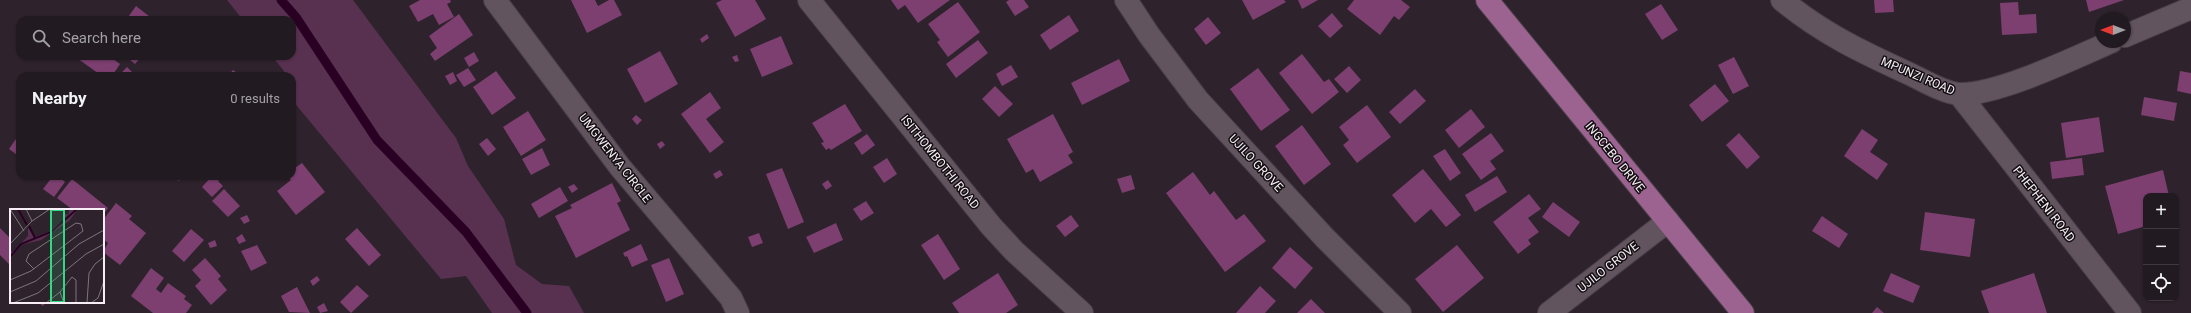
<!DOCTYPE html>
<meta charset="utf-8">
<style>
:root{--surface:#221a21;--page:#2e272e;--text:#f1f3f6;--muted:#a2a1a5;--line:#3f383f}
body{margin:0;font-family:Roboto,sans-serif;background:var(--page);color:var(--text)}
.controls{position:absolute;right:12px;bottom:12px;display:grid;overflow:hidden;border-radius:8px;box-shadow:0 1px 3px #0004}
.controls button{width:36px;height:36px;display:grid;place-items:center;padding:0;border:0;border-bottom:1px solid var(--line);background:var(--surface);color:var(--text);font:20px sans-serif}
.compass{position:absolute;left:2095px;top:12px;width:36px;height:36px;border-radius:50%;background:var(--surface);box-shadow:0 1px 3px #0004;rotate:270deg}
.list{margin:0;padding:0;list-style:none}
h2{display:flex;justify-content:space-between;align-items:center;height:52px;margin:0;padding:0 16px;font-size:17px}
h2 small{font-size:13px;font-weight:400;color:var(--muted)}
.icon{flex:none;width:22px;height:22px;fill:none;stroke:currentColor;stroke-width:2;stroke-linecap:round;stroke-linejoin:round}
.map{position:relative;flex:none;width:2191px;height:313px;overflow:hidden}
.search{position:absolute;background:var(--surface);box-shadow:0 1px 3px #0004;left:16px;top:16px;width:280px;height:44px;display:flex;align-items:center;gap:10px;box-sizing:border-box;padding:0 14px;border-radius:12px;color:var(--muted);font-size:15px}
.panel{position:absolute;background:var(--surface);box-shadow:0 1px 3px #0004;left:16px;top:72px;width:280px;height:108px;border-radius:12px}
.map>svg:first-child{display:block}
.green{fill:#583150}
.lines{fill:none;stroke-linecap:round;stroke-linejoin:round}
.stream{stroke:#290023;stroke-width:9}
.building{fill:#7c3f70}
.minor-casing{stroke:#483e46;stroke-width:24}
.major-casing{stroke:#483e46;stroke-width:24}
.minor{stroke:#61545e;stroke-width:22}
.major{stroke:#9c6391;stroke-width:22}
.labels{text-anchor:middle;stroke-width:3;stroke-linejoin:round;paint-order:stroke}
.street-label{font-size:12px;fill:#f7eff5;stroke:#130e12}
.inset-river{fill:none;stroke:#290023;stroke-width:2}
.inset-road{fill:none;stroke:#7e757c;stroke-width:1}
.view{fill:#33d882;fill-opacity:0.15;stroke:#33d882;stroke-width:2}
.inset-edge{fill:none;stroke:#f7eff5;stroke-width:2}
</style>
<div class="map">
<svg width="2191" height="313" viewBox="0 0 2191 313">
<rect width="100%" height="100%" fill="#2e232c"/>
<path class="green" d="M227,0H353L456,138L468,166L504,219L516,265L542,284L569,286L584,313H492L466,276L441,279L292,100V76H284V71L272,56H292V20H243Z"/>
<g class="lines">
<path class="stream" d="M281,0L296,17L377,140L466,232L527,313"/>
</g>
<path class="building" d="M420,0H450L451,2L447,4L454,17L439,25L433,14L418,22L409,6Z
M571,0H595L598,6L609,0H614L622,15L587,33Z
M722,0H755L766,19L735,37L716,3Z
M891,0H950L918,23L905,5L898,10Z
M1009,0H1024L1029,7L1015,16L1006,2Z
M1242,0H1284L1286,2L1253,20Z
M1298,0H1318L1302,9Z
M1354,0H1401L1410,7L1399,20L1394,16L1380,35L1347,9Z
M1874,0H1893L1894,12L1875,13Z
M2086,0H2124L2089,12Z
M958,2L980,32L948,57L937,42L940,40L928,24Z
M2018,2L2019,15L2036,14L2037,33L2002,35L2000,3Z
M1661,4L1678,30L1662,40L1645,14Z
M136,6L154,20H126Z
M1332,13L1343,26L1330,38L1318,26Z
M459,14L473,35L435,61L430,54L437,48L429,36Z
M1069,15L1079,31L1050,50L1040,35Z
M1208,17L1221,33L1206,45L1194,29Z
M707,34L709,38L702,43L700,39Z
M781,36L793,64L762,77L750,49Z
M978,40L988,53L956,78L946,64Z
M660,51L678,84L645,103L627,69Z
M474,52L479,61L469,67L464,58Z
M1302,54L1324,82L1329,79L1339,92L1312,114L1279,73Z
M737,55L739,61L735,62L732,57Z
M74,56H100L105,59L109,56L120,64L112,76H102Z
M125,56H142L135,64Z
M1734,57L1749,86L1733,94L1718,65Z
M1119,59L1130,81L1082,105L1071,83Z
M1011,65L1018,77L1002,86L996,74Z
M1349,66L1361,80L1347,93L1334,79Z
M127,67L135,75L118,76Z
M468,68L476,80L464,87L456,75Z
M1258,68L1290,110L1261,131L1230,89Z
M233,70L241,76H228Z
M496,71L516,98L492,115L473,87Z
M2180,71L2191,73V94L2177,91Z
M453,72L457,81L450,85L445,76Z
M1715,84L1729,101L1702,122L1689,105Z
M995,86L1013,104L999,117L982,99Z
M1415,89L1426,101L1400,124L1389,112Z
M710,92L721,108L706,119L724,142L710,153L681,114Z
M2144,97L2177,103L2174,121L2141,115Z
M845,104L862,131L831,150L829,148L826,150L821,143L824,142L812,123Z
M1367,105L1391,137L1357,163L1343,145L1349,140L1339,127Z
M1471,109L1485,127L1459,148L1445,130Z
M528,111L546,140L521,156L503,127Z
M1053,114L1073,152L1068,155L1073,163L1040,182L1033,169L1026,173L1007,139Z
M636,115L642,120L637,125L632,119Z
M2099,117L2104,152L2066,158L2061,123Z
M1302,125L1331,164L1304,185L1275,146Z
M1862,129L1878,140L1870,152L1888,164L1877,180L1844,156Z
M20,133V157L9,149Z
M1491,133L1504,151L1490,161L1496,169L1481,180L1462,154Z
M1739,133L1760,157L1747,169L1726,145Z
M867,134L875,145L862,155L854,143Z
M487,138L496,149L488,156L479,144Z
M662,141L665,145L660,149L657,144Z
M542,148L550,165L531,175L522,159Z
M1445,149L1461,173L1450,181L1433,156Z
M887,158L897,174L884,183L873,167Z
M2082,158L2084,175L2052,179L2050,162Z
M302,163L325,192L296,215L277,191L291,180L287,176H292V170Z
M782,168L804,222L788,229L766,174Z
M1423,169L1461,215L1446,227L1431,209L1415,223L1392,195Z
M720,170L723,175L716,179L713,174Z
M2163,170L2169,196H2146V226L2118,234L2105,186Z
M1193,172L1210,195L1214,191L1236,220L1244,214L1266,241L1225,272L1166,193Z
M1131,175L1135,189L1122,193L1117,179Z
M53,176H58L65,182L54,197L43,189Z
M170,176H182L179,181Z
M212,176H220L222,177L218,181L223,186L212,197L202,187Z
M1497,176L1507,192L1475,212L1465,195Z
M72,179L108,208L103,215V210H73L57,198Z
M828,180L832,186L826,190L822,184Z
M612,183L621,201L617,203L630,230L576,258L555,216L572,208L570,205Z
M574,184L578,189L572,193L568,187Z
M560,187L568,201L539,218L531,204Z
M224,189L240,206L228,217L212,201Z
M1529,194L1541,209L1528,218L1539,232L1528,240L1531,244L1518,254L1493,222Z
M866,201L874,213L861,221L853,209Z
M1553,202L1580,222L1569,237L1542,217Z
M116,203L132,216L129,219L146,233L120,265L103,252L108,243L103,239V220Z
M1925,212L1975,219L1970,257L1920,250Z
M247,215L250,221L244,224L240,218Z
M1071,215L1079,226L1065,237L1056,226Z
M1822,216L1848,234L1839,248L1812,231Z
M836,223L843,240L814,253L806,237Z
M0,228L11,239L10,265L0,255Z
M357,228L381,255L369,266L345,239Z
M191,229L204,240L184,262L172,251Z
M759,233L763,243L752,247L748,237Z
M242,234L246,241L239,244L236,238Z
M938,234L960,269L944,280L921,245Z
M215,240L217,246L210,248L208,243Z
M641,244L648,260L632,267L627,256L625,257L623,253Z
M257,245L267,263L251,271L241,251Z
M1457,245L1484,278L1443,312L1415,279Z
M1290,247L1313,268L1295,289L1272,268Z
M205,258L221,276L218,279L227,290L211,305L195,286L201,280L192,270Z
M669,258L684,294L666,302L651,265Z
M151,268L164,278L156,289L161,293L168,283L186,296L184,299L192,305L186,313H153L131,296Z
M998,273L1018,305L1006,313H959L952,303Z
M1891,273L1920,286L1913,303L1883,291Z
M2034,273L2047,313H1989L1981,291Z
M317,276L320,280L313,286L310,281Z
M357,285L369,296L351,313L340,302Z
M1260,286L1276,301L1265,313H1236Z
M297,287L310,313L289,312L281,296Z
M1311,299L1325,313H1297Z
M38,302H46L43,306Z
M324,303L328,311L320,313L317,307Z
M1877,307L1884,313H1872Z"/>
<g class="lines">
<g class="minor-casing">
<path id="minor" d="M495,0L620,167L731,298L738,313
M809,0L991,226L1014,251L1082,313
M1126,0L1149,35L1198,100L1324,237L1400,313
M1782,0C1823,34 1864,53 1912,75C1924,81 1947,94 1960,94C1998,95 2074,58 2111,42
M2125,36L2191,8
M1959,94L2130,313
M1549,313L1668,221"/>
</g>
<g class="major-casing">
<path id="major" d="M1487,0L1743,313"/>
</g>
<use href="#minor" class="minor"/>
<use href="#major" class="major"/>
</g>
<g class="labels">
<g class="street-label">
<text transform="translate(1918 76) rotate(23)" y="4">MPUNZI ROAD</text>
<text transform="translate(1615 157) rotate(51)" y="4">INGCEBO DRIVE</text>
<text transform="translate(615 158) rotate(52)" y="4">UMGWENYA CIRCLE</text>
<text transform="translate(940 162) rotate(51)" y="4">ISITHOMBOTHI ROAD</text>
<text transform="translate(1256 163) rotate(47)" y="4">UJILO GROVE</text>
<text transform="translate(2044 204) rotate(52)" y="4">PHEPHENI ROAD</text>
<text transform="translate(1608 267) rotate(-38)" y="4">UJILO GROVE</text>
</g>
</g>
<g transform="translate(10 209)">
<rect width="94" height="94" fill="#2e232c"/>
<path d="M60,0H68L59,12L31,31L11,36L0,50V42L3,43L18,27V19L25,28L38,23L55,10L54,4L58,6Z" fill="#583150"/>
<path class="inset-river" d="M8,0L17,16M19,17L25,29M0,48L11,35L41,23L67,0"/>
<path class="inset-road" d="M0,0L14,22M16,0L22,12M0,35L22,12L40,0M0,71L21,62L73,22L71,15L66,14L19,45L16,52L24,60M0,83L26,72L69,35L94,21M3,94L28,84L76,45L94,35M36,94L50,83M54,94L50,83L62,68L66,71V94M77,94L79,64L85,55L94,48M81,94L88,89L94,72"/>
<path class="view" d="M41,1H54V93H41Z"/>
<rect width="94" height="94" class="inset-edge"/>
</g>
</svg>
<div class="controls">
<button>+</button>
<button>−</button>
<button><svg class="icon" aria-label="locate" viewBox="0 0 24 24"><circle cx="12" cy="12" r="6"/><path d="M12 2v4M12 18v4M2 12h4M18 12h4"/></svg></button>
</div>
<svg class="compass" viewBox="-18 -18 36 36"><path d="M0-13l5 13h-10z" fill="#e53935"/><path d="M0 13l5-13h-10z" fill="#a2a1a5"/></svg>
<div class="search"><svg class="icon" aria-label="search" viewBox="0 0 24 24"><circle cx="10" cy="10" r="6"/><path d="M15 15l6 6"/></svg>Search here</div>
<section class="panel">
<h2>Nearby<small>0 results</small></h2>
<ul class="list">
</ul>
</section>
</div>
